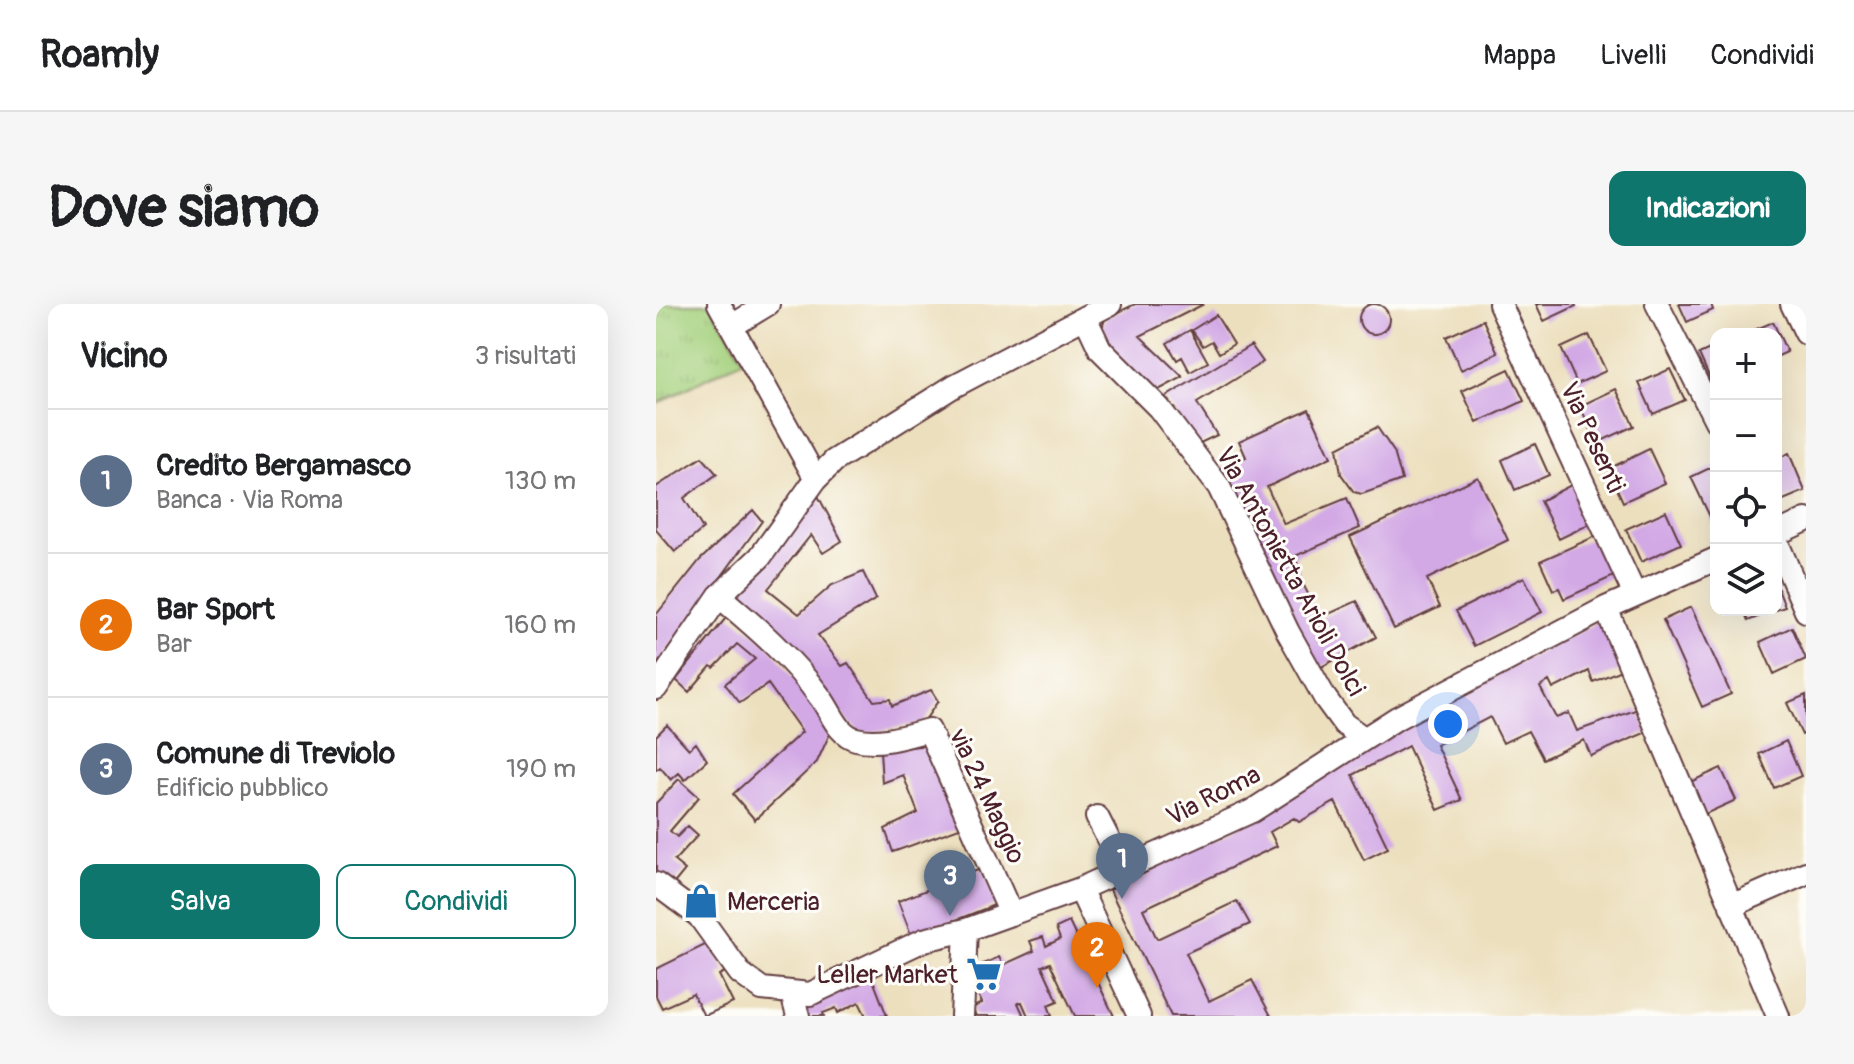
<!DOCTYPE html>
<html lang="it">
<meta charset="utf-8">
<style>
:root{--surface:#fff;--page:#f6f6f6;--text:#202124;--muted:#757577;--line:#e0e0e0;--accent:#0f766e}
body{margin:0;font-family:Pangolin,sans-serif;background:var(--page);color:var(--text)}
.controls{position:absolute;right:24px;top:24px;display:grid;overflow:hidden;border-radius:16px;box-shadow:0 8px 32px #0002}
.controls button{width:72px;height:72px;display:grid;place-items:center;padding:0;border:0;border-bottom:2px solid var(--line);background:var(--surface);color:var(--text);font:40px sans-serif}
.you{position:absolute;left:792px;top:420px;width:28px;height:28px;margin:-20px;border:6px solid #fff;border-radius:50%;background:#1a73e8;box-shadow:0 0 0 12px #1a73e833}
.badge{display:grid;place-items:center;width:52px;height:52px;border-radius:50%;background:var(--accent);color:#fff;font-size:26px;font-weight:700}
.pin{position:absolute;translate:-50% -66px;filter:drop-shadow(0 2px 4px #0008)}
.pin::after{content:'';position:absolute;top:42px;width:28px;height:24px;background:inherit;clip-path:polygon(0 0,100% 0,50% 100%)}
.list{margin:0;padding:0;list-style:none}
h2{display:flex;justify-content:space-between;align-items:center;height:104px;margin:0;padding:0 32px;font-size:34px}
h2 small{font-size:26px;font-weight:400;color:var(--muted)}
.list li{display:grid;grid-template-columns:52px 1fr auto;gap:24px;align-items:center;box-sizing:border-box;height:144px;padding:0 32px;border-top:2px solid var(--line)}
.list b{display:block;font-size:30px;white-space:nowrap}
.list p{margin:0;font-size:26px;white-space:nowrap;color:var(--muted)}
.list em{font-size:26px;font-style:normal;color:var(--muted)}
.actions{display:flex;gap:16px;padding:24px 32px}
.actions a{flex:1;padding:18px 0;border:2px solid var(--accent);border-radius:16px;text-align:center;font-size:28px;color:var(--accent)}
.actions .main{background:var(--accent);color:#fff}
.icon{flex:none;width:44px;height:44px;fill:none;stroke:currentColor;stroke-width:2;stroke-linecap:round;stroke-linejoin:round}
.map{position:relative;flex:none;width:1150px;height:712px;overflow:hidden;border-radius:16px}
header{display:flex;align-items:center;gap:48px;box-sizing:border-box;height:112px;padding:0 40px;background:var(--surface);border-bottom:2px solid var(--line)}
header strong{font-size:38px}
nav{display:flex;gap:44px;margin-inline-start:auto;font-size:28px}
.intro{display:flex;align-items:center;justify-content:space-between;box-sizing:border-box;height:192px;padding:0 48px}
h1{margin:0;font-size:56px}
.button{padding:20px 36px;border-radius:16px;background:var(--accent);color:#fff;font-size:28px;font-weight:700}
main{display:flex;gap:48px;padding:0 48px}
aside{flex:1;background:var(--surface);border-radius:16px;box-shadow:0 8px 32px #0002}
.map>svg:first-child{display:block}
.park{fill:url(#park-tufts);stroke:#787855;stroke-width:2}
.building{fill:#d2a8e5}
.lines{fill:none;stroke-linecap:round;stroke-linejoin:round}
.minor-casing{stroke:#623c41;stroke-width:26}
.minor{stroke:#fff;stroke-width:22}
.labels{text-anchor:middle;stroke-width:6;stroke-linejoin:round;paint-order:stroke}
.street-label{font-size:26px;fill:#4a1f2b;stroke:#fdfcf7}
.poi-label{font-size:26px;fill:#4a1f2b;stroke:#fdfcf7;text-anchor:start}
</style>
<header>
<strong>Roamly</strong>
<nav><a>Mappa</a><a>Livelli</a><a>Condividi</a></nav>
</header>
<div class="intro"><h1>Dove siamo</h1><a class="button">Indicazioni</a></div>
<main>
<aside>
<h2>Vicino<small>3 risultati</small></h2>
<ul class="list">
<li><span class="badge" style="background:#5c6f8a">1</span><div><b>Credito Bergamasco</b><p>Banca · Via Roma</p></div><em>130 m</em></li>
<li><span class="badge" style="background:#e8710a">2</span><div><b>Bar Sport</b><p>Bar</p></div><em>160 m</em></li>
<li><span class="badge" style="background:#5c6f8a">3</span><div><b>Comune di Treviolo</b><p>Edificio pubblico</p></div><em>190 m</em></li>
</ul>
<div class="actions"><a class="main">Salva</a><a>Condividi</a></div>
</aside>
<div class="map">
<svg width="1150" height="712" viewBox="0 0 1150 712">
<defs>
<pattern id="park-tufts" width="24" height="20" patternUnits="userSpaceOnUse" patternTransform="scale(2)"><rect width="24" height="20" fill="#a6d27f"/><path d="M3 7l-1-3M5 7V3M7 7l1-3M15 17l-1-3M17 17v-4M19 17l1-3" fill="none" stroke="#90b46e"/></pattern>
</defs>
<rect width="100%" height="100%" fill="#fdfcf7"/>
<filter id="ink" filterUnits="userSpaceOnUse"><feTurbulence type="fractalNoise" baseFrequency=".0125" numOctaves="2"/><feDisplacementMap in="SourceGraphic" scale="16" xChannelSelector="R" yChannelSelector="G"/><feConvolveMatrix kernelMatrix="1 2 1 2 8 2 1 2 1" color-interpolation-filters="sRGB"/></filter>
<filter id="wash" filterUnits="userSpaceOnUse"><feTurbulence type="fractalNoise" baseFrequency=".006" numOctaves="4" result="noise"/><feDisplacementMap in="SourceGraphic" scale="32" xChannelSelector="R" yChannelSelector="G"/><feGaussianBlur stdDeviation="1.8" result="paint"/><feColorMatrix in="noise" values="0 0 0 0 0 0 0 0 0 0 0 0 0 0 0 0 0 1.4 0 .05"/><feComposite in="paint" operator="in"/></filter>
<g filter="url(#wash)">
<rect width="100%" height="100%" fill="#ecdfbd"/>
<path class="park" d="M0,0H54L87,56L0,100Z"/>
<g id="blocks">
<path class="building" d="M479,0H548L484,32L527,73L497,89L456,46L445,27L449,15Z
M880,0H919L920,2L888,17Z
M1023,0H1055L1057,6L1031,18Z
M703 15a15 15 0 1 1 30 0a15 15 0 1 1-30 0Z
M560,11L578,40L563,49L556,37L547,42L536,26Z
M827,16L842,49L805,66L790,33Z
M1117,18L1131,48L1120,53V30H1089Z
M534,26L552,58L534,68L526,53L521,56L511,39Z
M933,31L950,67L921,80L905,44Z
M595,41L607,58L541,99L561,131L542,140L508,94Z
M1060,42V80L1057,81L1043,50Z
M853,65L868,97L821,119L806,87Z
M1014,65L1029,96L997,110L983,79Z
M960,85L978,122L941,139L924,102Z
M653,105L675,153L611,183L628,220L691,194L704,224L639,252L647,280L664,314L701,297L720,333L660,366L563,165L590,153L583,137Z
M721,123L738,148L746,176L706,190L698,188L685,170L681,144Z
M879,140L893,171L859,186L846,156Z
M993,145L1009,179L967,198L952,165Z
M1133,149L1149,187L1120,199V155Z
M46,153L61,170L28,194L47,225L19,248L0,226V183Z
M1060,161V218L1057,219L1035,173Z
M822,173L852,236L771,275L784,303L738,325L694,233Z
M917,180L936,219L903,235L884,197Z
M160,188L186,237L167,249L155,231L112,285L143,310L176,281L207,268L220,295L162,331L186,362L192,359L218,397L234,395L236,402L275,386L282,397L267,419L205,430L83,304L81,289Z
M97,206L106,217L0,362V311L44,256Z
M1010,207L1025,240L985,258L970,225Z
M940,232L958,272L908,295L903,284L897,286L884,257Z
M868,273L886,308L818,342L800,307Z
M1120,280L1129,303L1120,306Z
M1035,303L1075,390L1046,403L1007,316Z
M1088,306H1119L1092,317Z
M73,310L113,342L176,425L161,458L99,516L77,490L146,428L112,380L84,399L69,380L99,355L81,340L58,364L55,362L33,388L20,376Z
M944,317L965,366L937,378L933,367L897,385L893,377L884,383L900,414L913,409L921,427L982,405L991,428L935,452L928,436L887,455L872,427L847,439L834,413L780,441L806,496L782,506L752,442L697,471L732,544L708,556L679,498L643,518L638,514L614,528L621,542L487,605L501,635L581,597L594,620L530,649L553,697L596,676L615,712H515L454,586L606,511L686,453Z
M1136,323L1150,355L1118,370L1104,338Z
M1150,391V429L1146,431L1131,399Z
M11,421L33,445L40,439L51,456L29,476L23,469L15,476L4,463L0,466V432Z
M1130,437L1145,472L1118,484L1103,450Z
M274,441L309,522L237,548L229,525L262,509L247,471L226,479L224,446Z
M1065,464L1080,496L1047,511L1032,479Z
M23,475L43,493L14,527L21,533L32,522L42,531L18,557L29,566L16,582L0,569V499Z
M327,564L341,600L256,633L242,597Z
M413,618L458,712H419L394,659L386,662L402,697L392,701L396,712H372L366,698L362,699L368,712H320L316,704L326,699L311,667L343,653L347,661L378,647L374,637L387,633L390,642L404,635L400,624Z
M55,638L69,668L63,671L77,699L48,712L37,690L6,704L0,692V665Z
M209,671L217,676L231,712H210L203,698L182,709L180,704L167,709L168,712H147L142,701Z"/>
</g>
</g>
<g filter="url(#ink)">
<use href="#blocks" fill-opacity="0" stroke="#623c41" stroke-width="2"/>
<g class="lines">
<g class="minor-casing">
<path id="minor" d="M63,0L160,175
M844,0L979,291
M1001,0L1060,117
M1136,0L1150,29
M429,13L444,45L503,104L563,183L632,328L669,394L688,420L706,433
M76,22L112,0
M1120,230L1150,216
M1120,236L1150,307
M63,292C101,324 135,353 164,393C175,407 181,430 200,435C224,441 250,432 273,426L355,610
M950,304L1122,712
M0,384L63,292L104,253L160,175L178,157L298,82L454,0
M441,513L468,566
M0,580L43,612L84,669L106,685L154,690L268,636L310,626L424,585L596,507L741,414L950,304L1060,255
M424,585L483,712
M1075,602L1150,569
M136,690L142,712
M306,712L310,626"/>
</g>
<use href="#minor" class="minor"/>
</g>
</g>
<defs>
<g id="shop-bare" transform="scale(2.76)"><path d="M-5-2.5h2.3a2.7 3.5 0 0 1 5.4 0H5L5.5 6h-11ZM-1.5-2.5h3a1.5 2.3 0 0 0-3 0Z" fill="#1f6fb2" stroke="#fdfcf7" stroke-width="2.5" paint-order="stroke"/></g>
<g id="supermarket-bare" transform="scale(2.76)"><path d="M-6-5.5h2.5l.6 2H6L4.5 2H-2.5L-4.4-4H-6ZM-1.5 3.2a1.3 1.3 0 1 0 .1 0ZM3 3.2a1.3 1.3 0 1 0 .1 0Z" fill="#1f6fb2" stroke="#fdfcf7" stroke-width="2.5" paint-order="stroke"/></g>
</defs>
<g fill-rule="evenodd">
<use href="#shop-bare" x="45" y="597"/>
<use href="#supermarket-bare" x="328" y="670"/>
</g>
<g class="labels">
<g class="street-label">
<text transform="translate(937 133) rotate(65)" y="9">Via Pesenti</text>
<text transform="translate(635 267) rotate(61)" y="9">Via Antonietta Arioli Dolci</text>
<text transform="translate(557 491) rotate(-27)" y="9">Via Roma</text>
<text transform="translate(332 492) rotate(65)" y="9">via 24 Maggio</text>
</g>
<g class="poi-label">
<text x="71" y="606">Merceria</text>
<text x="302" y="679" text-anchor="end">Leller Market</text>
</g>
</g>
</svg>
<div class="controls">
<button>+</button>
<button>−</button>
<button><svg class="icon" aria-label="locate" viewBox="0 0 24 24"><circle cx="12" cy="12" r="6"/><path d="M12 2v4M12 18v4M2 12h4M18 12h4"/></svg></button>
<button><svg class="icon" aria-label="layers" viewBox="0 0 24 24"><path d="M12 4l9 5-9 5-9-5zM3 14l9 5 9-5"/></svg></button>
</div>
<div class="you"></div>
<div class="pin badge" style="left:466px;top:595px;background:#5c6f8a">1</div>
<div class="pin badge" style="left:441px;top:684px;background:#e8710a">2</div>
<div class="pin badge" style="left:294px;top:612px;background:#5c6f8a">3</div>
</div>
</main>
